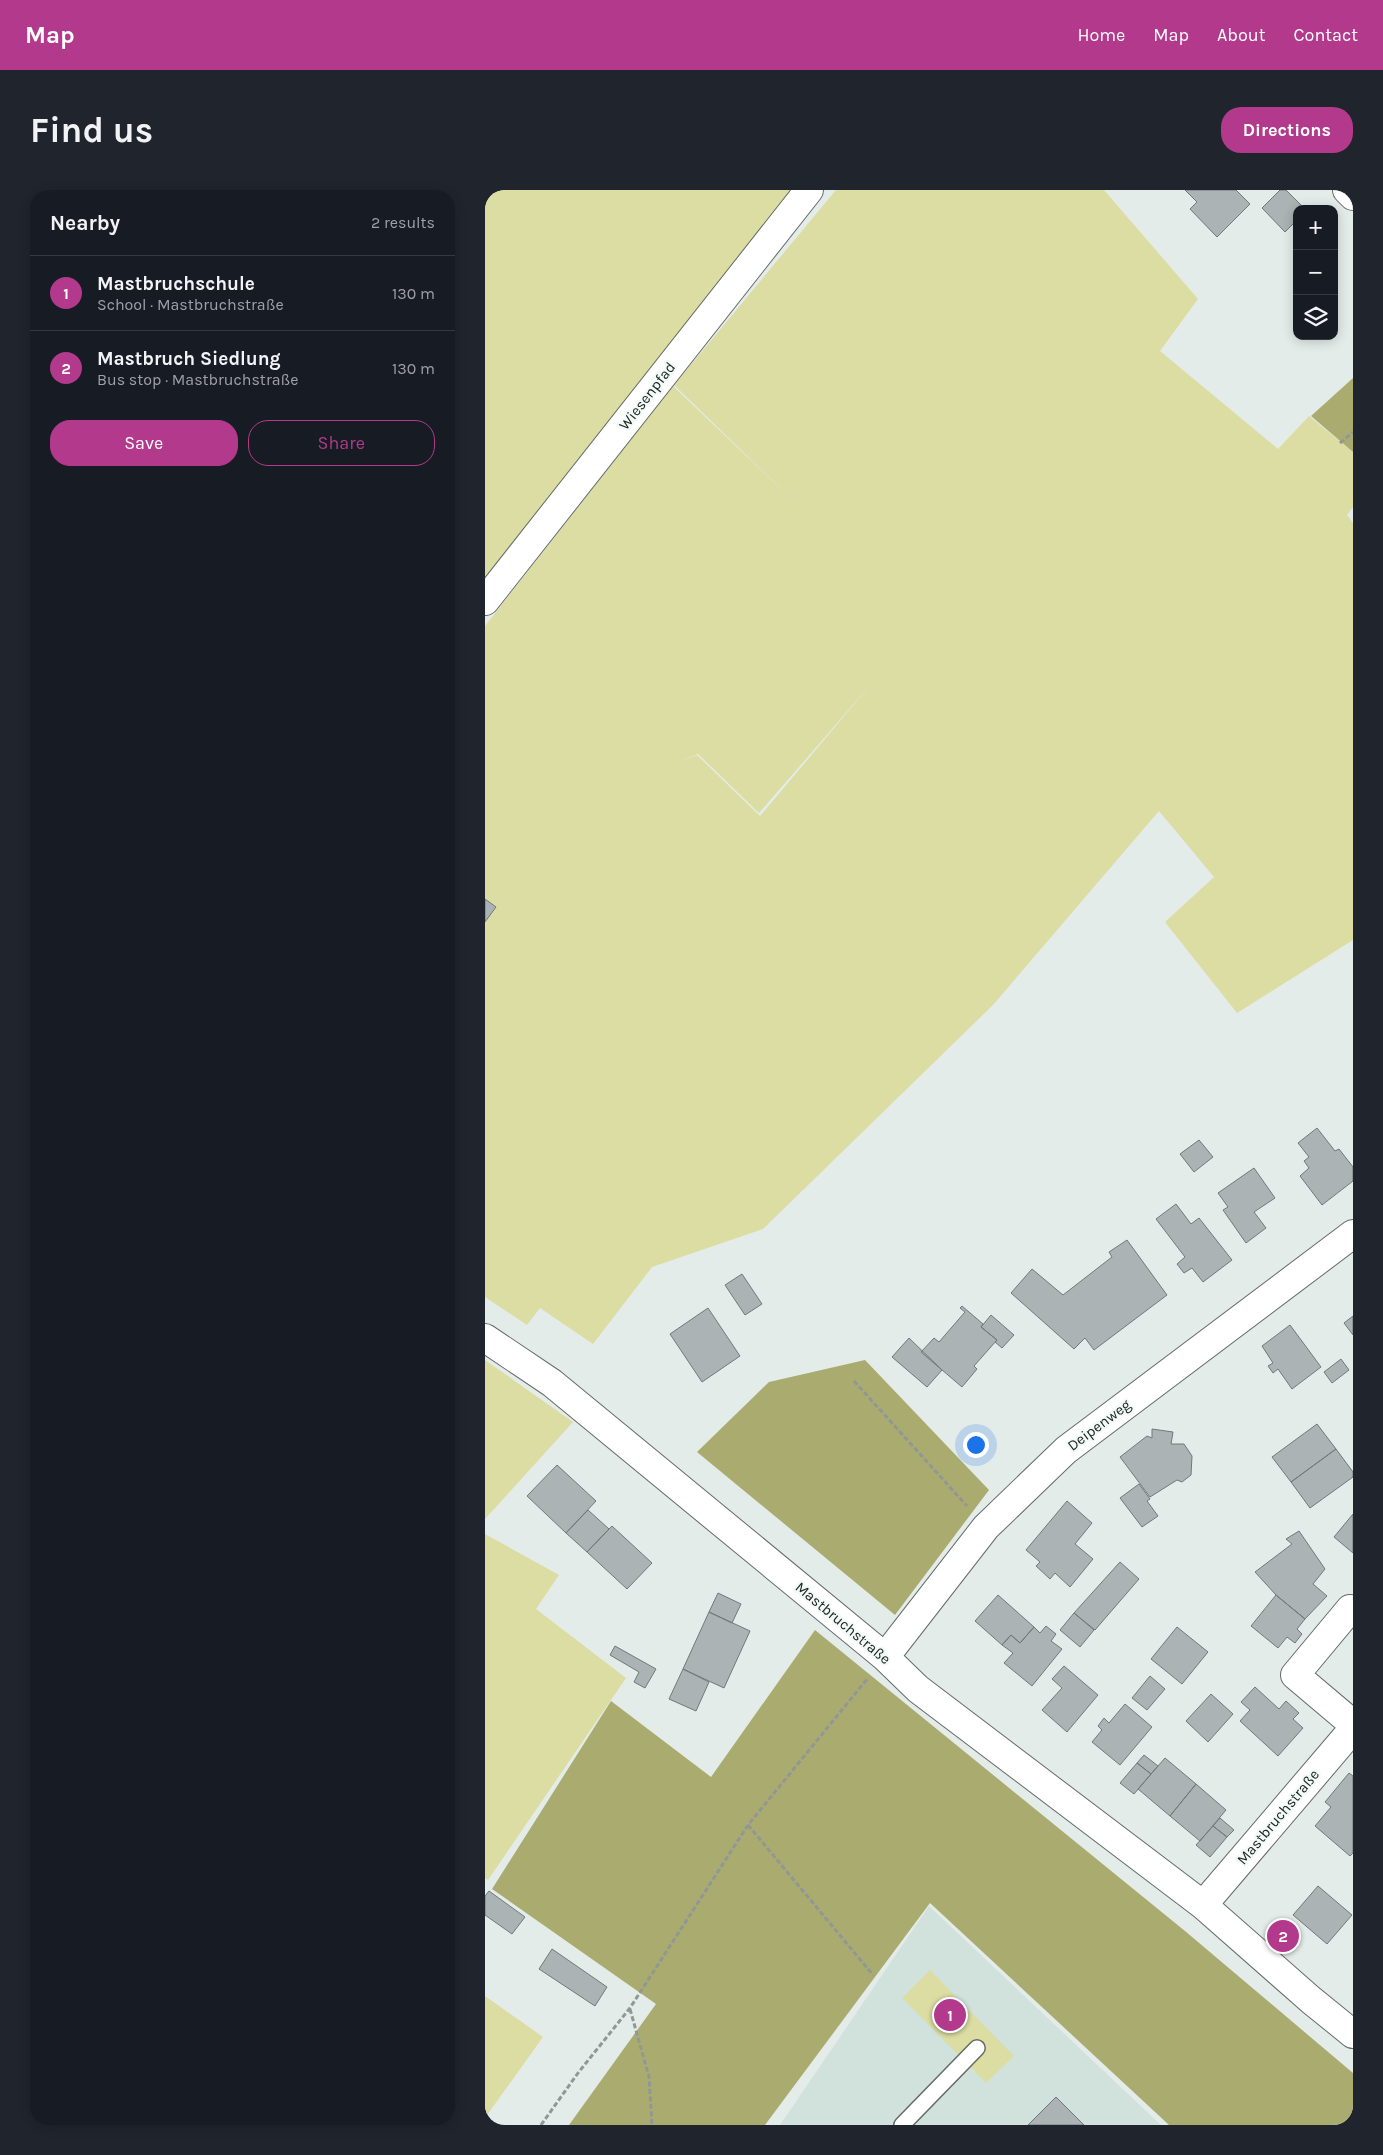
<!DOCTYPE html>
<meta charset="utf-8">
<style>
:root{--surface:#171b24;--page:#20242c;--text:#f1f3f6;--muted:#9ea1a6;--line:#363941;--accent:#b3398c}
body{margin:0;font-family:Karla,sans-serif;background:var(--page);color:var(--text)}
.controls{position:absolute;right:15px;top:15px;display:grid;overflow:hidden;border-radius:10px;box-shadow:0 2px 12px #0003}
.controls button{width:45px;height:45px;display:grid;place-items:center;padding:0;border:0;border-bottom:1px solid var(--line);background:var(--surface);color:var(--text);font:25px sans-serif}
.you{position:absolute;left:490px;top:1254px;width:18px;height:18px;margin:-12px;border:4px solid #fff;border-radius:50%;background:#1a73e8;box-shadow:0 0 0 8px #1a73e833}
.badge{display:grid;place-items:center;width:32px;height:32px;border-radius:50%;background:var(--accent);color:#fff;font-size:16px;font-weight:700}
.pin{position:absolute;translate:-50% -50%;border:2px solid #fff;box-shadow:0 1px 5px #0006}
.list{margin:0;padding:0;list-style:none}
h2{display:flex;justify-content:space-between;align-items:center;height:65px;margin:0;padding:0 20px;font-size:21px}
h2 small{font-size:16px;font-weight:400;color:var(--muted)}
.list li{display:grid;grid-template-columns:32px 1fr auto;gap:15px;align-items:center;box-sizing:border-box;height:75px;padding:0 20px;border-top:1px solid var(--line)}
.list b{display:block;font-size:19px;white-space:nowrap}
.list p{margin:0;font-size:16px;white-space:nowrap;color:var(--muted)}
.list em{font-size:16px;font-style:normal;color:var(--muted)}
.actions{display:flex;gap:10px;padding:15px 20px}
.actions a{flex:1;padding:11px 0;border:1px solid var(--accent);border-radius:20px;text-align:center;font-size:18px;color:var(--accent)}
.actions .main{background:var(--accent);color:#fff}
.icon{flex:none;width:28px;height:28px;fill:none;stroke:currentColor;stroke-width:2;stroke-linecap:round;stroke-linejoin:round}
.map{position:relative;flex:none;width:868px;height:1935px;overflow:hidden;border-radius:20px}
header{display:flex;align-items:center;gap:30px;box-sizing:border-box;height:70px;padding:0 25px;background:var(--accent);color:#fff}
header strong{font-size:24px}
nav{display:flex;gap:28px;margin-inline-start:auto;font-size:18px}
.intro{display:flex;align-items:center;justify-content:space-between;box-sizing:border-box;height:120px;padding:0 30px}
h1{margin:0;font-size:35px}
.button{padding:12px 22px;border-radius:20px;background:var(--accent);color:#fff;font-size:18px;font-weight:700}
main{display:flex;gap:30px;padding:0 30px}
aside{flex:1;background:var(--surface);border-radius:20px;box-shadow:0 2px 12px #0003}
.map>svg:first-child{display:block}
.built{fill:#d1e2dd}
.green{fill:#dbdda2;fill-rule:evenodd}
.forest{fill:#aaac6f}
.building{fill:#abb3b5;stroke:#71787a}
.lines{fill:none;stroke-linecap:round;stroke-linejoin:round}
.lane-casing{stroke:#646b69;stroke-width:18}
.street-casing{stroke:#646b69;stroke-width:30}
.path{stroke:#919795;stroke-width:3;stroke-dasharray:5 2.5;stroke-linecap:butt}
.lane{stroke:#fff;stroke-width:15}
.street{stroke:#fff;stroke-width:28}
.labels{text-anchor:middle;stroke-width:4.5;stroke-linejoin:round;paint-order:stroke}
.street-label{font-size:15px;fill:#212423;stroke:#f1faf7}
</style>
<header>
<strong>Map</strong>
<nav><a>Home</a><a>Map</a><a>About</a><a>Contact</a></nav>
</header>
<div class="intro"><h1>Find us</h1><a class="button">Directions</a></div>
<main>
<aside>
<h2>Nearby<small>2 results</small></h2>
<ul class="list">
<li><span class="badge">1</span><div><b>Mastbruchschule</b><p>School · Mastbruchstraße</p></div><em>130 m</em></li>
<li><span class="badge">2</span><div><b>Mastbruch Siedlung</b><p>Bus stop · Mastbruchstraße</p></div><em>130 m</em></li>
</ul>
<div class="actions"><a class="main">Save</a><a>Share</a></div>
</aside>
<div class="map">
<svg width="868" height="1935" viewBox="0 0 868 1935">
<rect width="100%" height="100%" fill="#e4ecea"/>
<path class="built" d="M444,1716L676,1935H295Z"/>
<path class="green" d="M0,0H307L0,389Z
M351,0H619L713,109L675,161L793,259L824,226L868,262V317L862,325L868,333V750L752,823L680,732L729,687L674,621L508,815L278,1039L167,1077L108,1154L55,1118L42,1135L0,1107V436L188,196L316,318L189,195ZM387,493L275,626L212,565L188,573L213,564L274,623Z
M0,1170L88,1232L0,1329Z
M0,1344L74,1385L51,1419L141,1488L3,1690L0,1688Z
M445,1780L529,1866L501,1893L417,1808Z
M0,1806L58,1847L0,1928Z"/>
<path class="forest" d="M868,188V262L826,226Z
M380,1170L504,1300L410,1425L212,1262L284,1192Z
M330,1440L700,1741L868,1883V1935H684L445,1713L280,1935H84L171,1814L7,1699L126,1511L226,1587Z"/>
<path class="building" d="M700,0H751L765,14L732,47L705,19L712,12Z
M795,0H801L820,19H812V30L800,42L777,18Z
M0,709L11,717L0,732Z
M832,938L850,961L854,959L868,977V991L837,1015L815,986L824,978L819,971L824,967L813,953Z
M714,950L728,967L709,982L695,964Z
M769,978L790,1008L769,1022L781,1038L761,1053L738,1020L743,1017L733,1003Z
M691,1014L706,1034L714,1028L747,1070L718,1092L707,1078L699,1083L692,1074L700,1067L671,1029Z
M642,1050L682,1105L609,1160L600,1148L589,1159L526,1103L547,1079L578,1105L627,1067L624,1062Z
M257,1084L277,1114L260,1125L240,1095Z
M477,1116L498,1134L496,1137L512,1150L489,1176L492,1179L477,1197L436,1162L449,1148L454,1152L480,1122L475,1118Z
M223,1118L255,1166L217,1192L185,1144Z
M506,1125L529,1145L517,1158L510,1152L512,1150L496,1137Z
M868,1126V1145L859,1133Z
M805,1135L836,1177L807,1199L793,1179L788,1183L783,1176L788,1173L777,1156Z
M424,1148L457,1180L442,1197L407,1167Z
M856,1169L864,1180L847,1193L839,1182Z
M832,1234L851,1259L806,1292L787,1267Z
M667,1239L688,1242L686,1254H699L707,1266L706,1285L697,1292L692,1290L665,1307L635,1267L662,1246L667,1248Z
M851,1259L868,1282V1287L825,1318L806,1292Z
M72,1275L111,1311L81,1343L42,1306Z
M654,1294L665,1309L662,1311L673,1326L657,1337L635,1308Z
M582,1311L607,1333L590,1354L608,1369L585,1397L570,1383L565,1389L551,1376L555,1372L541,1360Z
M103,1320L124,1339L102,1362L81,1343Z
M868,1324V1363L849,1347Z
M127,1336L167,1373L142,1399L102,1362Z
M814,1341L840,1379L828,1394L842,1406L820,1429L791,1405L770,1382L807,1354L801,1349Z
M635,1372L654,1389L610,1440L589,1423Z
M233,1403L256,1414L247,1433L224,1422Z
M513,1405L549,1437L535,1453L526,1445L517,1455L490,1431Z
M791,1405L820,1429L812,1439L817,1444L810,1453L802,1447L793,1458L766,1436Z
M224,1422L265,1441L239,1498L198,1479Z
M589,1423L609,1440L595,1457L575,1440Z
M561,1436L571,1444L566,1451L577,1459L547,1496L519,1473L528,1463L517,1455L526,1445L535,1453L549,1437L555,1443Z
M692,1437L723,1462L697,1494L666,1469Z
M130,1456L171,1479L160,1498L149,1492L154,1482L125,1465Z
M579,1476L613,1505L582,1542L557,1520L577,1498L567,1489Z
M198,1479L224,1492L211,1521L184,1509Z
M665,1486L680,1499L662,1520L647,1508Z
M770,1497L794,1519L801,1511L814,1523L808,1529L818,1538L793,1566L755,1531L765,1520L756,1512Z
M726,1504L748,1524L723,1552L701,1531Z
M640,1514L667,1537L635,1575L607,1552L617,1540L613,1536L619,1528L624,1533Z
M659,1565L673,1576L666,1584L652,1573Z
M680,1568L711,1594L685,1626L653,1599Z
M652,1573L666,1584L649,1604L635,1593Z
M864,1583L868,1586V1663L865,1666L830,1636L846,1617L840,1612Z
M711,1594L741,1620L715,1651L685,1626Z
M735,1628L749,1640L742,1647L728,1636Z
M728,1636L742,1647L725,1667L711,1655Z
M833,1696L867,1725L842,1754L808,1725Z
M4,1701L40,1727L27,1744L0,1725V1706Z
M67,1759L122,1797L110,1816L54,1779Z
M571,1907L599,1935H543Z"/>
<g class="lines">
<g class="lane-casing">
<path id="lane" d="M417,1935L492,1858"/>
</g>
<g class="street-casing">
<path id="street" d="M862,0L868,6
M0,411L324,0
M0,1148L67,1193L400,1467L433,1499L718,1715L826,1810L868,1844
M868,1422L865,1419L810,1485L868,1534
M400,1467L501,1337L581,1260L868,1044
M718,1715L868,1539"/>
</g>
<path class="path" d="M855,253L868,242
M369,1191L482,1316
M263,1635L388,1785
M145,1819L164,1887L167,1935
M56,1935L93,1883L145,1818L263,1635L383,1488"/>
<use href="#lane" class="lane"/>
<use href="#street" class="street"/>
</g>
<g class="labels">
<g class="street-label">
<text transform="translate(162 206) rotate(-52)" y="5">Wiesenpfad</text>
<text transform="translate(614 1235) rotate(-37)" y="5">Deipenweg</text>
<text transform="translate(358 1433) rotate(40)" y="5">Mastbruchstraße</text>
<text transform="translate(793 1627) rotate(-50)" y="5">Mastbruchstraße</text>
</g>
</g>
</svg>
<div class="controls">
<button>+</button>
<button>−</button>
<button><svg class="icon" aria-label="layers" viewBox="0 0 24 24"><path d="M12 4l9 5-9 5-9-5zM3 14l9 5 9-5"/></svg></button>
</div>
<div class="you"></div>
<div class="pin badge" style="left:465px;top:1825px">1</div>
<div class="pin badge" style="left:798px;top:1746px">2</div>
</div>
</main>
